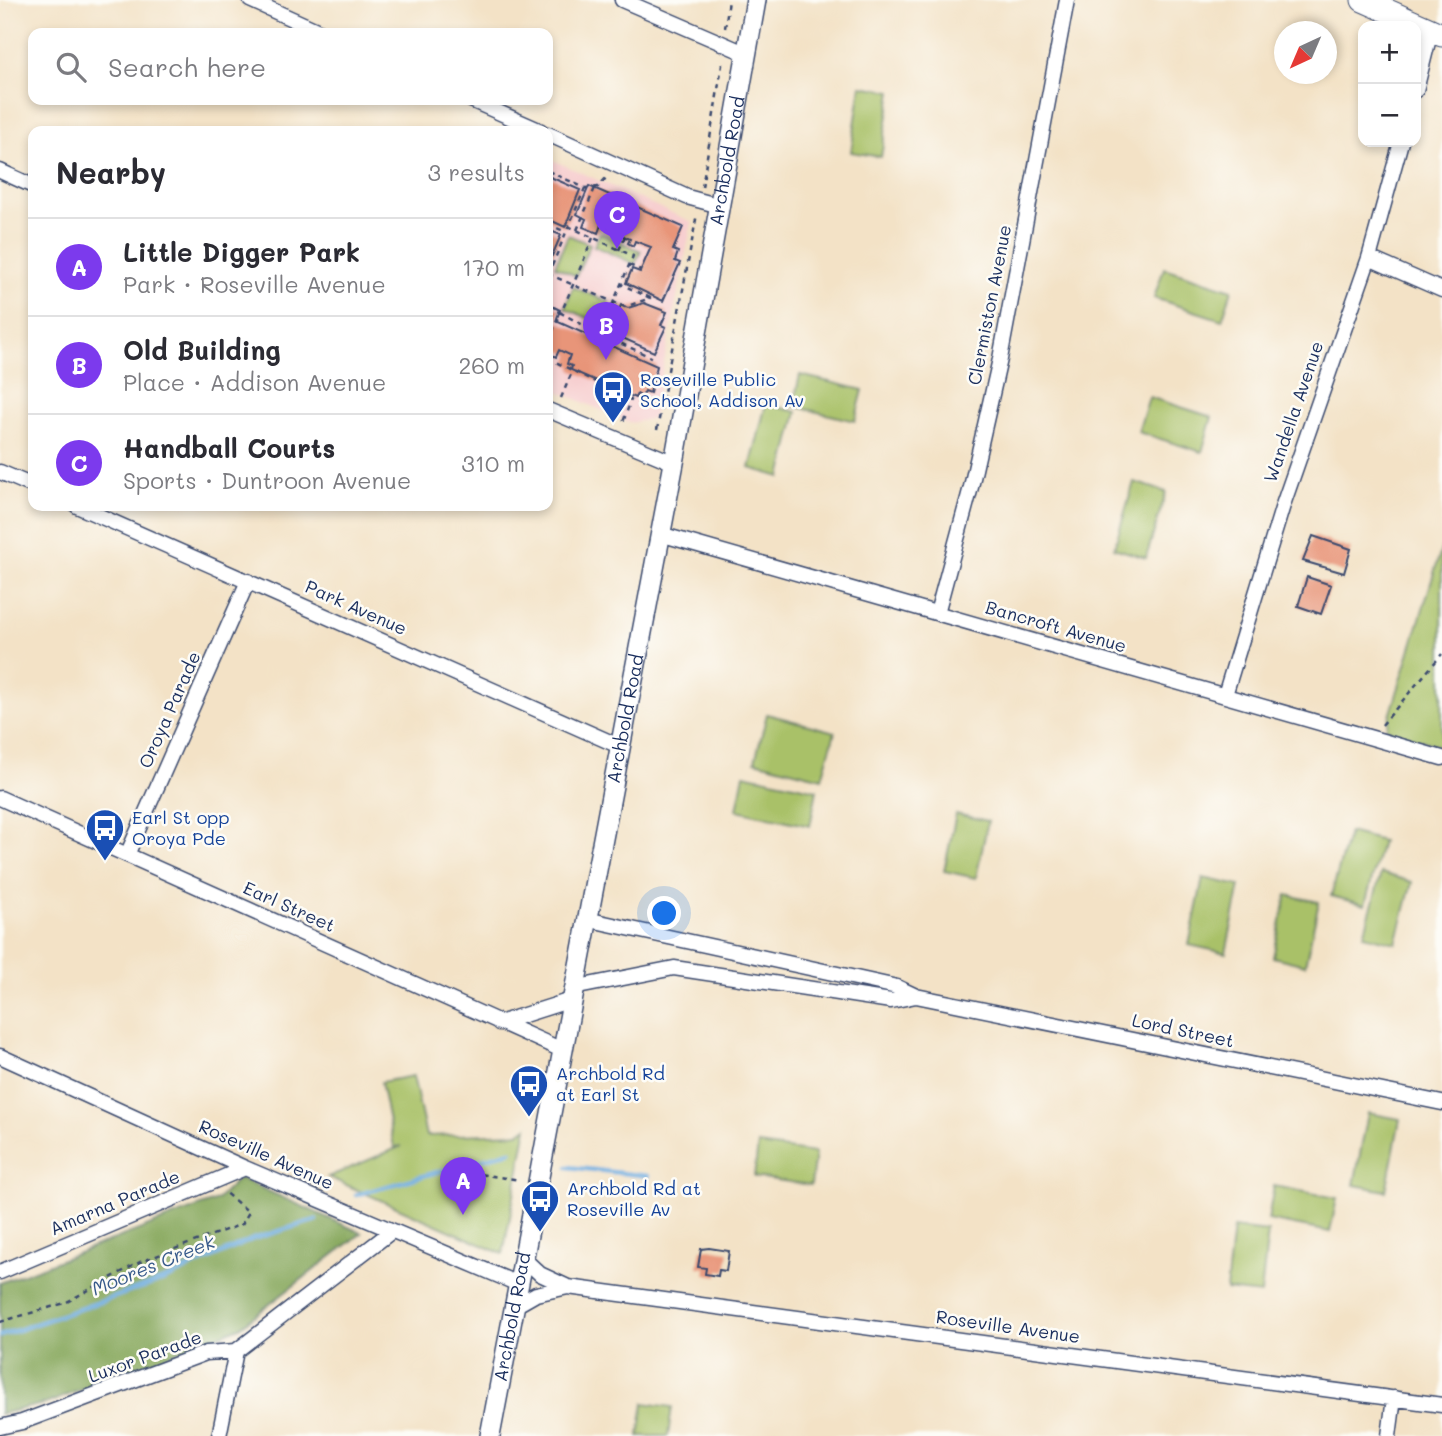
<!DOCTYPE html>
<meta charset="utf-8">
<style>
:root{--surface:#fff;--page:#f2f2f3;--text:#2b2b33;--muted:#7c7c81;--line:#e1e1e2;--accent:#7c3aed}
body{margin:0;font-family:Mali,sans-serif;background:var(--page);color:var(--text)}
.controls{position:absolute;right:21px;top:21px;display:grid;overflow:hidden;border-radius:14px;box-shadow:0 4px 10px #0003}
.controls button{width:63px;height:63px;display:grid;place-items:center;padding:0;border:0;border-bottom:2px solid var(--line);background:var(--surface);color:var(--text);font:35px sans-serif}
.compass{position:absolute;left:1274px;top:21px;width:63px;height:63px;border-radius:50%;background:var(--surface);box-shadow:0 4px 10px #0003;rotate:224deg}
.you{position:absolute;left:665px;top:914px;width:24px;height:24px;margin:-18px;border:5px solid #fff;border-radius:50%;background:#1a73e8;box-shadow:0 0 0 10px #1a73e833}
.badge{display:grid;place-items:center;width:46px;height:46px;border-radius:50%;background:var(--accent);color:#fff;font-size:23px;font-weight:700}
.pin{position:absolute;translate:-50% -58px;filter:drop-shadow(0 2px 4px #0008)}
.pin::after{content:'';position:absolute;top:37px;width:24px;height:21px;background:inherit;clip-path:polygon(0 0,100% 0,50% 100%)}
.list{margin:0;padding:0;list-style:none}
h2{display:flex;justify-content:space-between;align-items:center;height:91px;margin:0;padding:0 28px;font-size:30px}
h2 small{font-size:23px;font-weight:400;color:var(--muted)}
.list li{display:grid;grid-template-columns:46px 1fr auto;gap:21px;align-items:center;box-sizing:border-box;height:98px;padding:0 28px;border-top:2px solid var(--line)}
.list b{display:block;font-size:26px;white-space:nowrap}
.list p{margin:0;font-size:23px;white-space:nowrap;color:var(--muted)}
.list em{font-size:23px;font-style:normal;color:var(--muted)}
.icon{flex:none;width:38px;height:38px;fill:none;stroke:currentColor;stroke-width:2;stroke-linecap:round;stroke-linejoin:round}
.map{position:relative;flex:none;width:1442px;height:1436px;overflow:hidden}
.search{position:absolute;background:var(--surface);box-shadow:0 4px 10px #0003;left:28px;top:28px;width:525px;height:77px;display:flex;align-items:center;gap:18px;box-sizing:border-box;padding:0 24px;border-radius:14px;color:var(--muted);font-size:26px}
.panel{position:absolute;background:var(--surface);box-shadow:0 4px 10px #0003;left:28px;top:126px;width:525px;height:385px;border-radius:14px}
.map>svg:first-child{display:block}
.built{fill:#f7cfd0}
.green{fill:#a9c167;stroke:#627862;stroke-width:2}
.forest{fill:#86a75c;stroke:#506b5d;stroke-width:2}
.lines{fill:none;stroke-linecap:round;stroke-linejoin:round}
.stream{stroke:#6baade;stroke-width:4.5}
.building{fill:#e89579}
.minor-casing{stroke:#3b4a6e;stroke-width:17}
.secondary-casing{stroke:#3b4a6e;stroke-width:22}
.trunk-casing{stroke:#3b4a6e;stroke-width:25}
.path{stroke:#3b4a6e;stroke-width:2.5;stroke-dasharray:5 5;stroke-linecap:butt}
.minor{stroke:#fff;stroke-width:14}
.secondary{stroke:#fff;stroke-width:19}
.trunk{stroke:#fff;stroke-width:23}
.labels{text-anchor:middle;stroke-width:5;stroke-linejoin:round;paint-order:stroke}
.street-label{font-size:18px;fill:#1b2f5e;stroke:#fdfcf7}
.transit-label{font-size:18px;fill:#164399;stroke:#fdfcf7;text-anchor:start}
.water-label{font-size:19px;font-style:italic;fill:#375a8b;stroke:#fdfcf7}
</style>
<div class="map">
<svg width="1442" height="1436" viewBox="0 0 1442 1436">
<rect width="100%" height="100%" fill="#fdfcf7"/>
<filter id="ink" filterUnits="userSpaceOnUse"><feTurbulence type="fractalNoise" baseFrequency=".0143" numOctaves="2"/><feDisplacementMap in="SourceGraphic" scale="14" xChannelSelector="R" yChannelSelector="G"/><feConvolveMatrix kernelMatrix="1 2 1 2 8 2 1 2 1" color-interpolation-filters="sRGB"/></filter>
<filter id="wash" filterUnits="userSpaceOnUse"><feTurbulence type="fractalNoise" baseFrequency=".00686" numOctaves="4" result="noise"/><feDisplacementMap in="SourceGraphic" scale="28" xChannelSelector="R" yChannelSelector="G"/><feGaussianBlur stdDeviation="1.57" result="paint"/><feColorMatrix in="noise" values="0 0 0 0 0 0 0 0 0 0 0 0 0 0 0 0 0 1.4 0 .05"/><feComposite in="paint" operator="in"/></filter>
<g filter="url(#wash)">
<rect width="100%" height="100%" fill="#f3e2c6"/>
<path class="built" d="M548,158L692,222L653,418L631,423L548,387Z"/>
<path class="green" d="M861,86L892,91L881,157L851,152Z
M600,233L641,251L635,264L594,246Z
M568,235L590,244L576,276L555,266Z
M1164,268L1232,290L1222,320L1154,298Z
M573,287L609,302L599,323L565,308Z
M800,375L863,390L855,421L793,406Z
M1149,397L1212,417L1202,452L1138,432Z
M766,404L797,412L781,477L750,468Z
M1134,482L1166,492L1146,558L1114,548Z
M1442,547V747L1386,729Z
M767,714L835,732L822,778L755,761Z
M744,774L817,790L810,826L737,810Z
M956,814L988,821L976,878L944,871Z
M1349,832L1382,841L1365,905L1331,896Z
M1381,873L1412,882L1396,943L1364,935Z
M1203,878L1240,886L1226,953L1189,945Z
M1287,895L1319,902L1305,965L1273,957Z
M413,1076L426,1136L519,1133L527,1127L503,1254L328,1177L402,1146L394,1147L381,1082Z
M1368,1113L1400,1119L1386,1191L1354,1185Z
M758,1145L815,1153L811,1185L754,1177Z
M1274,1186L1337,1198L1330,1232L1268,1220Z
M1233,1228L1268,1232L1261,1294L1226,1290Z
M644,1403L672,1407L668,1436H639Z"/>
<path class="forest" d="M239,1178L362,1233L240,1327L48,1403L0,1414V1283L217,1200Z"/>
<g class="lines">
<path class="stream" d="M568,1167L648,1176
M356,1195L511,1151
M0,1336L164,1280L253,1239L316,1220"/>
</g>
<g id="blocks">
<path class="building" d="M548,176L580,190L565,227L548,219Z
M589,186L683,227L673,250L678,252L675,261L680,263L663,301L626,283L632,269L640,272L651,247L635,241L633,246L628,243L630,239L601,225L598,233L583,227L586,219L577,214Z
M548,230L561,235L552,256L548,254Z
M644,303L667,312L661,325L666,327L654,352L609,332L621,305L628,308Z
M548,304L560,310L556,321L657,366L650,393L645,391L642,397L637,394L635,398L571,370L572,366L567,364L570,355L559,350L556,357L548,353Z
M1313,536L1351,549L1344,573L1303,561Z
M1307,577L1331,585L1321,614L1298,606Z
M709,1248L729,1251L726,1271L719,1270L718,1276L705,1274L706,1268L698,1267L701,1249Z"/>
</g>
</g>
<g filter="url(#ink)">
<use href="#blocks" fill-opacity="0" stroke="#3b4a6e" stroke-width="2"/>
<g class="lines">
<g class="minor-casing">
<path id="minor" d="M250,0L323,33
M622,0L747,54
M1416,90L1431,30
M471,100L541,131
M548,134L687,197L720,206
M0,171L33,186
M1369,258L1442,290
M548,410L674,463
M0,472L33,486
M77,506L619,746
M660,534L1442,758
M937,613L971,487L1000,359L1067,0
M1225,695L1284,502L1369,258L1401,142
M0,798L562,1050
M127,855L248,581
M586,919L897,987L916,996L1442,1103
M573,988L674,968L891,1001L916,996
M499,1023L571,1000
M0,1056L245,1168L518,1284
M523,1258L540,1274L568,1287L1442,1405
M0,1272L245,1168
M515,1306L536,1294L568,1287
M0,1427L22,1422L206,1353L236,1351L392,1231
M219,1436L236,1351
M1389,1436L1394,1398"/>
</g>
<g class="secondary-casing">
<g id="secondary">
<path id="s1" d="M490,1436L674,463L756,0"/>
</g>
</g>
<g class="trunk-casing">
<path id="trunk" d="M1363,0L1442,35"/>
</g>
<path class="path" d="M725,28L729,0
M548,171L585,188L598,187L606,178
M702,187L723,59
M548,224L566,232
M568,226L633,256L600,334L651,357
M577,230L595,188
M593,238L561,313L600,334
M619,250L625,236
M629,265L641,270
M548,274L625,307L650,298L621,284
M548,275L585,188
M548,307L561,313L548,341
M548,358L631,400L622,425
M561,398L572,372
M657,430L697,214
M1382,725L1442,654
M451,1170L520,1180
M0,1322L65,1303L140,1262L242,1224L249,1212L224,1192"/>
<use href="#minor" class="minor"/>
<use href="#secondary" class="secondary"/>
<use href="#trunk" class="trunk"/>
</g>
</g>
<defs>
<g id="bus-pin" transform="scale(2.0125)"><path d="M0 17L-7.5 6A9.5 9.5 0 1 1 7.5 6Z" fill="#1a4fb4" stroke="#fdfcf7"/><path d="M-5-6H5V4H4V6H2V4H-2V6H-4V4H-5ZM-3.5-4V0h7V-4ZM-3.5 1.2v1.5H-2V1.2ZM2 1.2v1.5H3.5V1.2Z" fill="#fff"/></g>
</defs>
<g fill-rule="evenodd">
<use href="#bus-pin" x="613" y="390"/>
<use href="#bus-pin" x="105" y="828"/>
<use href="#bus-pin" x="529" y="1084"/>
<use href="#bus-pin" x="540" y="1199"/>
</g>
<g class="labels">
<g class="street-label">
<text dy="6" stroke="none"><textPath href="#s1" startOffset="1297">Archbold Road</textPath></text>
<text transform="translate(990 305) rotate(-79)" y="6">Clermiston Avenue</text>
<text transform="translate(1294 412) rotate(-71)" y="6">Wandella Avenue</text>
<text transform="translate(356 608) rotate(24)" y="6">Park Avenue</text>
<text transform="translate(1056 627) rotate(16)" y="6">Bancroft Avenue</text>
<text transform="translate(170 710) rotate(-66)" y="6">Oroya Parade</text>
<text dy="6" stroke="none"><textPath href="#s1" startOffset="730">Archbold Road</textPath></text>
<text transform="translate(289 907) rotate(24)" y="6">Earl Street</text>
<text transform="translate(1183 1031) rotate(12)" y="6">Lord Street</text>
<text transform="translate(266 1155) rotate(24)" y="6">Roseville Avenue</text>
<text transform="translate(115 1203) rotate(-23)" y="6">Amarna Parade</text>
<text dy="6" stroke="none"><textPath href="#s1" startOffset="121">Archbold Road</textPath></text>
<text transform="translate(1008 1327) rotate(8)" y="6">Roseville Avenue</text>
<text transform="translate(145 1357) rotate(-20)" y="6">Luxor Parade</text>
</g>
<g class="transit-label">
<text x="640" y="386">Roseville Public<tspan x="640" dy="21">School, Addison Av</tspan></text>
<text x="132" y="824">Earl St opp<tspan x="132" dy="21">Oroya Pde</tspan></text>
<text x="556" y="1080">Archbold Rd<tspan x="556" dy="21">at Earl St</tspan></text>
<text x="567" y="1195">Archbold Rd at<tspan x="567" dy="21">Roseville Av</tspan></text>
</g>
<g class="water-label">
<text transform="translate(153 1265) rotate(-22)" y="7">Moores Creek</text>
</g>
</g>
</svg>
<div class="controls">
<button>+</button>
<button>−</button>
</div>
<svg class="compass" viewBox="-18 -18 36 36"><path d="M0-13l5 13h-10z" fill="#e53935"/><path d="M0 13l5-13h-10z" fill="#7c7c81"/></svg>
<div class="you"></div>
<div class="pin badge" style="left:463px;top:1215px">A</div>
<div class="pin badge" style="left:606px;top:360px">B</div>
<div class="pin badge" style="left:617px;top:249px">C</div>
<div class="search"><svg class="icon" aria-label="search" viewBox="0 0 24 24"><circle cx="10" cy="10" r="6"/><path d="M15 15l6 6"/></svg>Search here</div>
<section class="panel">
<h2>Nearby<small>3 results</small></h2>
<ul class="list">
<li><span class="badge">A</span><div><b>Little Digger Park</b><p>Park · Roseville Avenue</p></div><em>170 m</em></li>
<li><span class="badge">B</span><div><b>Old Building</b><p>Place · Addison Avenue</p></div><em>260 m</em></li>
<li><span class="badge">C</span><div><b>Handball Courts</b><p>Sports · Duntroon Avenue</p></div><em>310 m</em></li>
</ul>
</section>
</div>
